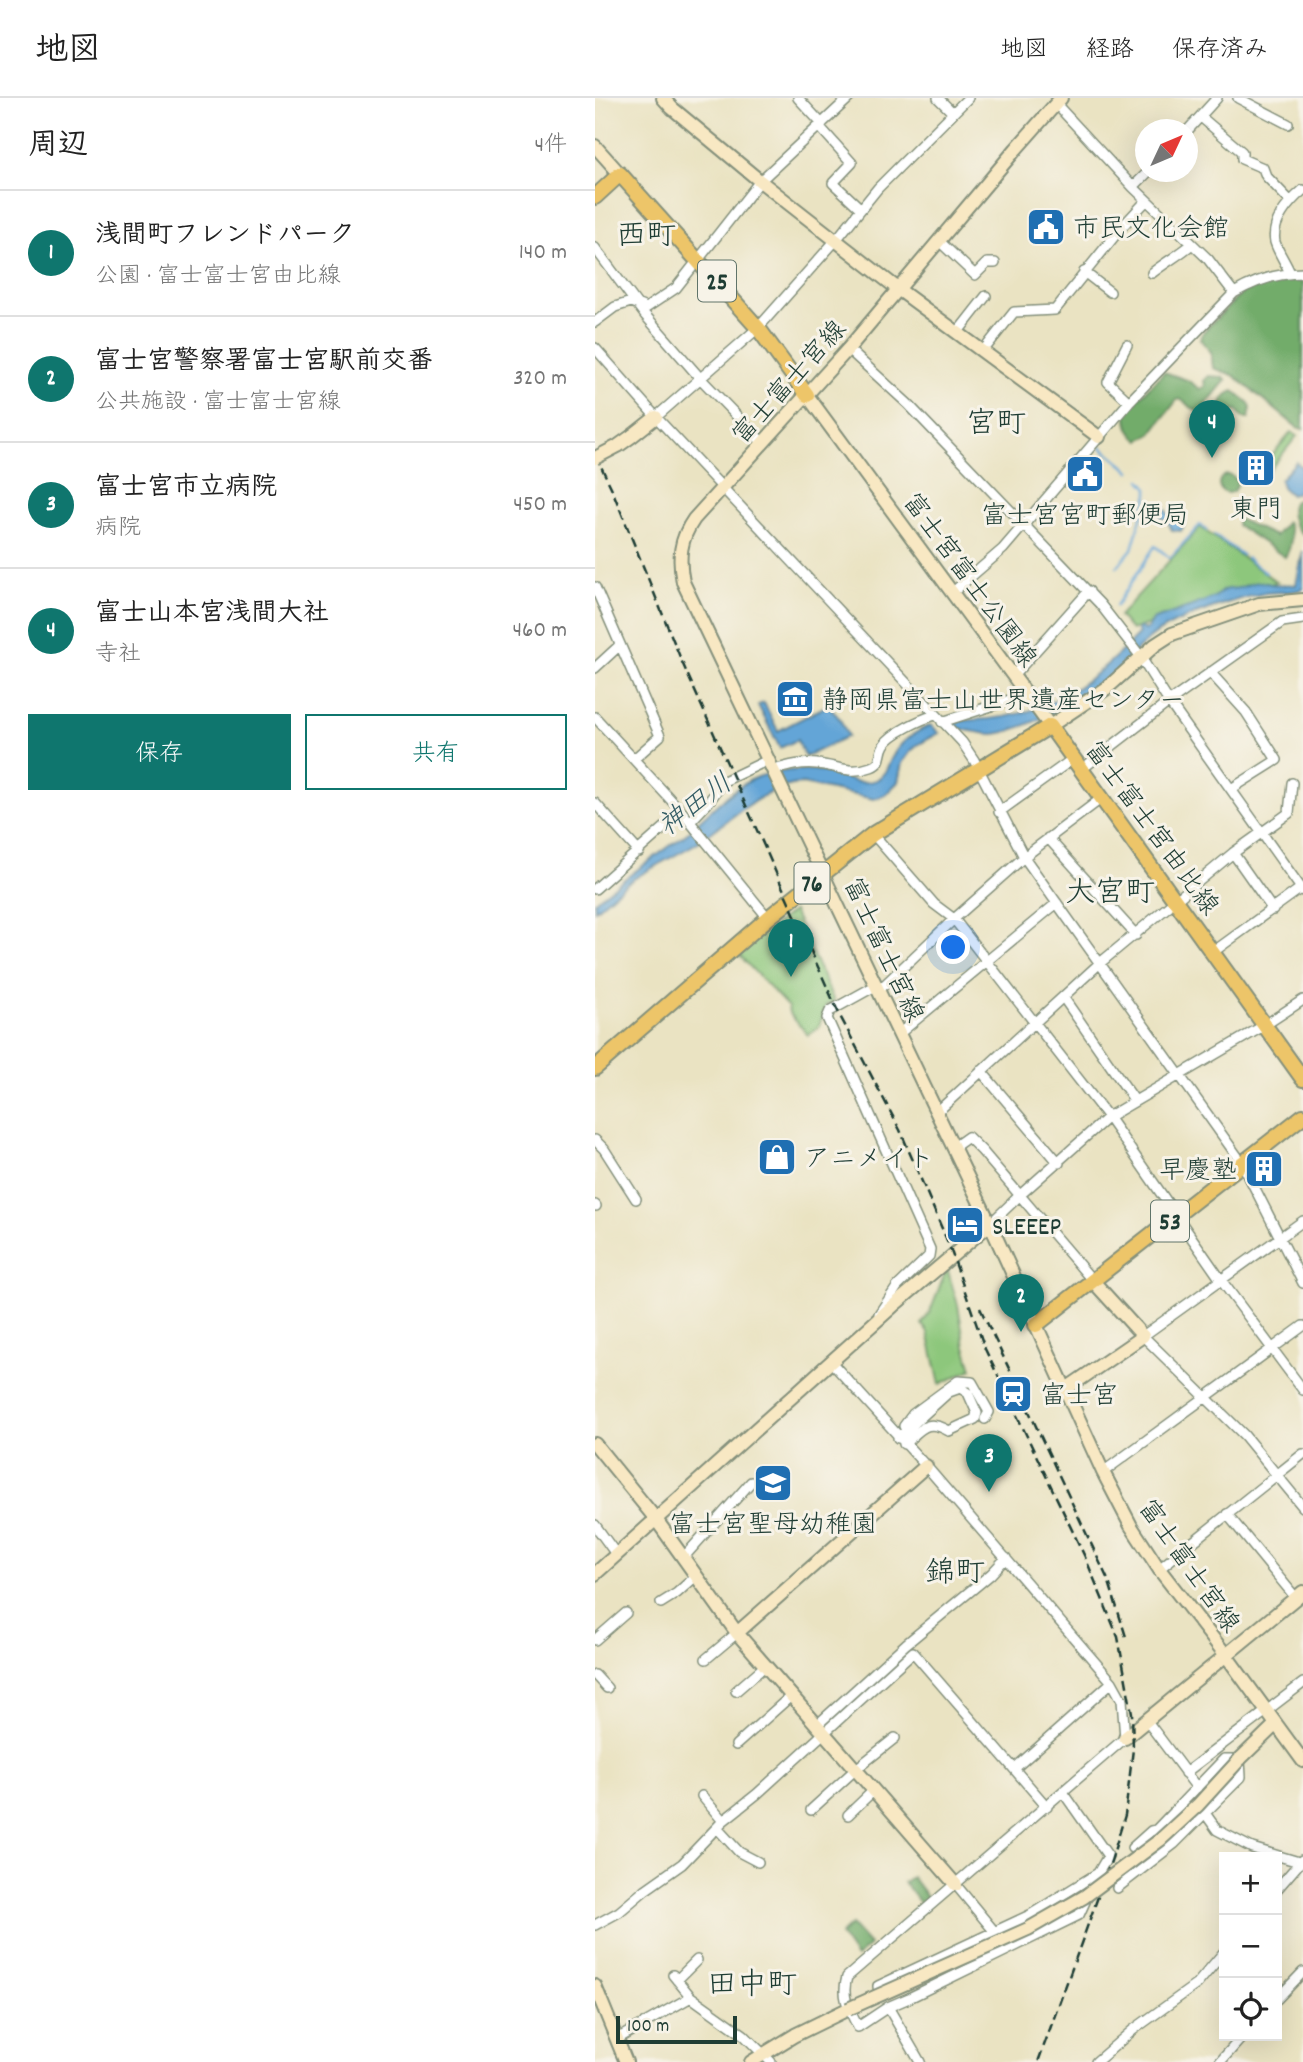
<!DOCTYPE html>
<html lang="ja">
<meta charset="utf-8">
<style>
:root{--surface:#fff;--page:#f6f6f6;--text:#222;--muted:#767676;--line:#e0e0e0;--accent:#0f766e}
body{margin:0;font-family:Dekko,"Klee One",sans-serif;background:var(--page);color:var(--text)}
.controls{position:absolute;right:21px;bottom:21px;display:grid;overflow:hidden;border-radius:0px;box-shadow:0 7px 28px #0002}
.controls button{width:63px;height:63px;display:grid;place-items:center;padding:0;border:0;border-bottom:2px solid var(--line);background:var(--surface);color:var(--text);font:35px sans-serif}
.compass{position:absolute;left:540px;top:21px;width:63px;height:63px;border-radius:50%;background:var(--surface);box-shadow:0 7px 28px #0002;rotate:46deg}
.scale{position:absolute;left:21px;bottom:18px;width:121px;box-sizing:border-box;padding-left:7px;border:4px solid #1f3d34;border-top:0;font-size:19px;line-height:24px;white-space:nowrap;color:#1f3d34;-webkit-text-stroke:5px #f7f3e8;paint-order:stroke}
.you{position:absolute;left:359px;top:850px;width:24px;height:24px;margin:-18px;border:5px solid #fff;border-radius:50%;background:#1a73e8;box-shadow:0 0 0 10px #1a73e833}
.badge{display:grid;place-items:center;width:46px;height:46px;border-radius:50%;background:var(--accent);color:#fff;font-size:23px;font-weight:700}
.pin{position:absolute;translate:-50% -58px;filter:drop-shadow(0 2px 4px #0008)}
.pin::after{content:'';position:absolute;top:37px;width:24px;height:21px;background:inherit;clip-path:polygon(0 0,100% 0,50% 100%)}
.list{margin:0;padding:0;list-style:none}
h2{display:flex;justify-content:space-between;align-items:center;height:91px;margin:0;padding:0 28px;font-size:30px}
h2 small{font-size:23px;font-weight:400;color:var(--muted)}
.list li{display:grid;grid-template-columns:46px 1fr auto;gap:21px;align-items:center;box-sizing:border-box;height:126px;padding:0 28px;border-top:2px solid var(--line)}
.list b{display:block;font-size:26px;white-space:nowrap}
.list p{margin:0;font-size:23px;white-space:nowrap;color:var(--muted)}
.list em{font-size:23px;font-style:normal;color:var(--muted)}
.actions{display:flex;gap:14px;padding:21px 28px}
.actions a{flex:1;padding:16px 0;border:2px solid var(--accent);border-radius:0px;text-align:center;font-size:24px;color:var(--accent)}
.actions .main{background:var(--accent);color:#fff}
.icon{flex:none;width:38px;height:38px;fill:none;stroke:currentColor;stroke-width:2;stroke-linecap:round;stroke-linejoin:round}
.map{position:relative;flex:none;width:708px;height:1964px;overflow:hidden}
header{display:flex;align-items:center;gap:42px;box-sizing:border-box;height:98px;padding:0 35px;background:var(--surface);border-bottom:2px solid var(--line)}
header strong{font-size:33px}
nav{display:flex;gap:38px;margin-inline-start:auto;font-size:24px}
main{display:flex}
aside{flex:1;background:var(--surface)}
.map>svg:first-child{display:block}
.green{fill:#8dc77b;stroke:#568258;stroke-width:2}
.forest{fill:#72ac6b;stroke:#487450;stroke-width:2}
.water{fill:#63a5d7;stroke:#417186;stroke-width:2}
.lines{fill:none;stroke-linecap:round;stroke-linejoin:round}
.stream{stroke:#63a5d7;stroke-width:2.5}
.street-casing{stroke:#84907b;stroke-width:12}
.secondary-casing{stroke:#84907b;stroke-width:16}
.primary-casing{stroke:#84907b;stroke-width:18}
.street{stroke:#fff;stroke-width:9}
.secondary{stroke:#f8e8c3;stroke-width:12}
.primary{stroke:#edc569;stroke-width:14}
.rail{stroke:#1f3d34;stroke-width:2.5;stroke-dasharray:10 5;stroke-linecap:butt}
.secondary-bridge-casing{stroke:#84907b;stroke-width:16;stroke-linecap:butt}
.secondary-bridge{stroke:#f8e8c3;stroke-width:12}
.labels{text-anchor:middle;stroke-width:6;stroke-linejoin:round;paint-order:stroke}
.shield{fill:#f7f3e8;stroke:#60746a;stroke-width:2}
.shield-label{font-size:24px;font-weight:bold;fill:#1f3d34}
.poi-label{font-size:26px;fill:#1f3d34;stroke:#f7f3e8;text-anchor:start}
.street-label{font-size:26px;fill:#1f3d34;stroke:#f7f3e8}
.water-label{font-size:28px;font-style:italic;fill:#335c65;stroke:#f7f3e8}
.quarter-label{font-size:30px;fill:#1f3d34;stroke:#f7f3e8}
</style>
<header>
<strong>地図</strong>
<nav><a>地図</a><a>経路</a><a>保存済み</a></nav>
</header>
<main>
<aside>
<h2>周辺<small>4件</small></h2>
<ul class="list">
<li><span class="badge">1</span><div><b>浅間町フレンドパーク</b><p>公園 · 富士富士宮由比線</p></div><em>140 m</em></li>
<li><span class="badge">2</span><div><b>富士宮警察署富士宮駅前交番</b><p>公共施設 · 富士富士宮線</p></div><em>320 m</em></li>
<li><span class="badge">3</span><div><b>富士宮市立病院</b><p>病院</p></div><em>450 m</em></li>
<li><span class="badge">4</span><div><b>富士山本宮浅間大社</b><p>寺社</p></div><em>460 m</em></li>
</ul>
<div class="actions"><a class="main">保存</a><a>共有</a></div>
</aside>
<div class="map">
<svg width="708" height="1964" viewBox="0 0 708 1964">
<rect width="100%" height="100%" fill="#f7f3e8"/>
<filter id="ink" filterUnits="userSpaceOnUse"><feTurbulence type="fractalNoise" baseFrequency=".0143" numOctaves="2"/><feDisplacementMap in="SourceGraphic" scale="14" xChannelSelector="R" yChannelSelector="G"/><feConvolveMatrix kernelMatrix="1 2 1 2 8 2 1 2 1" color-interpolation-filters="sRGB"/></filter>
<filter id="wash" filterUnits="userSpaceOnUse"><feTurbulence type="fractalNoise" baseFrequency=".00686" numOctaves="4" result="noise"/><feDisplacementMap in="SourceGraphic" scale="28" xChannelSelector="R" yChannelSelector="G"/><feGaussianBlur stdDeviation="1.57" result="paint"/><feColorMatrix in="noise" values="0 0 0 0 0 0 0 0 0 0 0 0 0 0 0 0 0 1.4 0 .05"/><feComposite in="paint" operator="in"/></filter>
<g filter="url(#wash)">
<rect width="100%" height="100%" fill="#eae3c2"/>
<path class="green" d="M696,334L702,338L673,374L667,370Z
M605,429L682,484L536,532L524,518Z
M198,813L239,903L231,907L224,929L213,937L194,915L193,909L142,855Z
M352,1170L363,1207L370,1248L377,1271L345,1286L333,1235L327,1226L335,1214Z"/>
<path class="forest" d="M708,178V331L702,329L638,277L618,270L616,254L605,241L608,234L649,193L696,179Z
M569,274L592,282L605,291L610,288L609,282L613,278L627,279L631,282L604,315L585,301L582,302L555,337L544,342C534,335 531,323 532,312Z
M639,293L654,305L656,310L654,320H648L642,312L628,317C620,309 630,296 639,293Z
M624 386a9 9 0 1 1 18 0a9 9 0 1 1-18 0Z
M703,402L708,407V436C699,430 693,414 698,404Z
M643,421L680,438L692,424C698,437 697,448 690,459L642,427Z
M317,1779L335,1803L329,1810L309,1784Z
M256,1827L274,1847L261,1860L245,1837Z"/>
<path class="water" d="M701,364L708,370V389L701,395L696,397L687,389L685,382Z
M565,409L571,411L575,420C582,420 588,419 589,427L586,433L577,432L573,424L561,416Z
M708,453V491C696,496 679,493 666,496C639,501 594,517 570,530C546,543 531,567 510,583C485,602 430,632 400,636C392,637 366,631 359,629L362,622C442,625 490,592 544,536L542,532L545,529L549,532L553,530L559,521C564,520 617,501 621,498C624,496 626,493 629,492C635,490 639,491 644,490C651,488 658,484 665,484C670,484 675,486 680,487C687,487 694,486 701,487Z
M169,605L183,633L233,607L245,621L253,638L210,659L202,642L185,650L163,607Z
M336,627L344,635L324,646L316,653L307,665L303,684L290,697L279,701L208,686C170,686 131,726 100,746C78,759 55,770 34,784C22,792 11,803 0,812V803L5,799L94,734C108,718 137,692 156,682C173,673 211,669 230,674C248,678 262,689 281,682C292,677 293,665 299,656C307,642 322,633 336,627Z"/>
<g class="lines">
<path class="stream" d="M506,349L535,373
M619,437L647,457
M651,460L671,475
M522,469L537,451L553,396V390L546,382
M521,508L560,448L575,460L605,427L612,432"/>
</g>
</g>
<g filter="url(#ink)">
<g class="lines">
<g class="street-casing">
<path id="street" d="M203,0L227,26
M343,0L357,14
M643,0L693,26
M461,6L538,89L613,161L639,195
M606,19L647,54V61L668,70L671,78L695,103
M224,28L257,65L238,85L266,111
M592,33L622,0
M538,89L553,74
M343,142L380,177L392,165H400
M0,150L50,217L105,280L168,345
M489,174L515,194
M557,175C571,164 584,157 597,146
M695,175C691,165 683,154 680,144C676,124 694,104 708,92
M0,224L20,209L36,204L51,210L81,190L165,83L254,0
M362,235L391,198
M532,247L513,284L534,304
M0,250L61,319L367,644L379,662L429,759L647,1065L708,1185
M253,251L313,306L505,506L543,555L574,604L708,793
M388,253L419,214L460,212L526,130L551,103
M61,319L163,230L241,142L283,90L373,0
M0,489L65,638L39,661
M358,494L408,451L534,304L639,195C659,183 684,175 708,175
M0,570L25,547
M615,574L651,614L682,662L636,691
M419,577L494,493
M0,619L87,714L173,820
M347,624L433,596
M487,671L574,604L687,524L708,521
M179,672C193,668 207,664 222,666C242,668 255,677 276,669C289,664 283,657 289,647C296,635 327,621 340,617
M0,705L44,754
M404,714L479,660
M95,724L112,706L129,683L173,662
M278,736L339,806L359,821L513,1019L626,1182L708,1292
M453,740L541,837
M638,755L678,812
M0,791L87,714
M618,854L706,790
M282,887L235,913L232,920L335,1151L334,1158L302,1189L284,1216
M284,892L359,821L429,759L507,700
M468,899L540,1003
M305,935L462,805
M386,973L464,1065
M342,1014L505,865L638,755L694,715L697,685
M0,1042L9,1051L41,1101
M359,1049L373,1039L387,1053L497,1182
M0,1107L1,1108
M708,1123L548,1238L649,1337L708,1409
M395,1126L424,1098L513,1019L670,927L708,902
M237,1265L331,1368L517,1584L527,1602L530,1640L252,1879C246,1899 254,1911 263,1929L293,1909L314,1900L484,1817L503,1775
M309,1328L318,1316L363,1283L377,1284L394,1314L390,1321
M303,1340L354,1294L365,1290L373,1295L382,1315L380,1321L354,1333C331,1320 327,1331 309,1346
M508,1374L708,1228
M632,1416L701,1500
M0,1427L21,1456
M89,1459L156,1384
M564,1471L708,1356
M66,1505L82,1495L102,1477
M0,1542L31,1515
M111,1561L142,1535
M0,1577L12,1590
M141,1593L171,1567
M552,1623L602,1690
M222,1627L311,1546L396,1476L411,1460
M141,1647L197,1597
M419,1671L517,1584
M590,1675L708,1585
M107,1698L128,1723
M216,1712L261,1671L300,1640
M253,1717L279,1692
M122,1730L144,1754L163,1764
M537,1750L556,1733L561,1732L629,1661H645L646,1679L610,1715L622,1732L657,1750L704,1764
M361,1787L399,1833
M522,1790L579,1746L610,1715
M682,1791L707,1762
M0,1827L24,1814L50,1792L87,1766L128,1723L162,1696L318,1554L452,1709
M78,1877L96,1899
M82,1882L102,1862
M284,1898L283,1888L435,1817L503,1775L513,1758L468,1694
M682,1901L708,1874
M293,1909L325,1964
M22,1941L96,1899L149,1937L176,1964
M501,1964L538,1932L602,1886L629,1854
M625,1964L648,1938"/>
</g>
<g class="secondary-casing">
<path id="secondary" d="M68,0L77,10L165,83L303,191L504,339
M466,0L421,51L253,251L99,421C85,441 83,460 88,484L395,1126L508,1374L536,1428L564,1471L630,1556L708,1663
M0,48L25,76
M212,297L455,628L512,590L560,547L577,536L664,506L708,502
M37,338L61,319
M471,1291L548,1238L497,1182
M0,1346L60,1420L142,1535L361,1787
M0,1476L298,1208L395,1126
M142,1535L331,1368
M530,1640L708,1494
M645,1661L681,1626
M0,1888L31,1964
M156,1964L200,1937L253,1911"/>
</g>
<g class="primary-casing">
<path id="primary" d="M0,99L25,76L163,230L212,297
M0,970L173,820L278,736L455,628L708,981
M441,1227L708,1018"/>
</g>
<use href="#street" class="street"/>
<use href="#secondary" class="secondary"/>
<use href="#primary" class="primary"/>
<path class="rail" d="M0,356L16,389L87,564L198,813L245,918L305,1032L354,1147L390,1251L490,1459L523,1539L537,1615L538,1651L530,1717L516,1763L443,1964
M385,1210L418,1279
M432,1309L514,1484L531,1539"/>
<g class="secondary-bridge-casing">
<path id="secondary-bridge" d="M0,360L23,348L37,338
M253,1911L433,1831L489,1799L565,1742L603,1707L645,1661"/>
</g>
<use href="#secondary-bridge" class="secondary-bridge"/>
</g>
</g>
<defs>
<g id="civic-square" transform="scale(2.0125)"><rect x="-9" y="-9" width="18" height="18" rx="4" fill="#1f6fb2" stroke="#f7f3e8"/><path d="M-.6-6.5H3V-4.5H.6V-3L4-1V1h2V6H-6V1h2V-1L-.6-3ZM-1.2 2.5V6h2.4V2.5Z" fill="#fff"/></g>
<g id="building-square" transform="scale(2.0125)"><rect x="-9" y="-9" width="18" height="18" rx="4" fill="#1f6fb2" stroke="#f7f3e8"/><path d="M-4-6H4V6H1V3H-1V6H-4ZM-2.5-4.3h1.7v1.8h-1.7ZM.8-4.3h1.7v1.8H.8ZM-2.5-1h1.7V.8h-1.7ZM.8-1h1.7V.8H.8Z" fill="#fff"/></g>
<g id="museum-square" transform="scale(2.0125)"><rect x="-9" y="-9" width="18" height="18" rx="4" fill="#1f6fb2" stroke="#f7f3e8"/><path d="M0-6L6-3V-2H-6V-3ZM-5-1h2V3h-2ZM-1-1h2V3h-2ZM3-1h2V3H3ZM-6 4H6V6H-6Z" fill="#fff"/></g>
<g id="shop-square" transform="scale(2.0125)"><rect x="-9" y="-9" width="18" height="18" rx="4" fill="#1f6fb2" stroke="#f7f3e8"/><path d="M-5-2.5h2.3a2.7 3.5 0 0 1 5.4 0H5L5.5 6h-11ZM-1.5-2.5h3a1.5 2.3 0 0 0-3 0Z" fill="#fff"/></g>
<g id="hotel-square" transform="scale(2.0125)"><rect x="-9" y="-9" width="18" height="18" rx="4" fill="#1f6fb2" stroke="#f7f3e8"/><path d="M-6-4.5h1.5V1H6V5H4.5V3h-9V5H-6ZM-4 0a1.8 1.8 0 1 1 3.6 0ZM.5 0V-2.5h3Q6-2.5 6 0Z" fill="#fff"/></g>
<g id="station-square" transform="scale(2.0125)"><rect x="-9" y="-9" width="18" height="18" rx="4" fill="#1f6fb2" stroke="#f7f3e8"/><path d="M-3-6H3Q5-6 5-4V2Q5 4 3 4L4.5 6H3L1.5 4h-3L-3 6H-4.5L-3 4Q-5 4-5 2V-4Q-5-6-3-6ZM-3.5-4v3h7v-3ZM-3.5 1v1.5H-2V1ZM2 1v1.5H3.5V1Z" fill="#fff"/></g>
<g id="school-square" transform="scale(2.0125)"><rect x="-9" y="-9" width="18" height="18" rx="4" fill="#1f6fb2" stroke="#f7f3e8"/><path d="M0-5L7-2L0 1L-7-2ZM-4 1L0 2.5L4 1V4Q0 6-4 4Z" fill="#fff"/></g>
</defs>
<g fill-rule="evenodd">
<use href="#civic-square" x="451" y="129"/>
<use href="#building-square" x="661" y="370"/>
<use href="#civic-square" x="490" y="376"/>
<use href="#museum-square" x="200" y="601"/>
<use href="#shop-square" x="182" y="1059"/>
<use href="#building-square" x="669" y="1071"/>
<use href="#hotel-square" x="370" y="1127"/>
<use href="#station-square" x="418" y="1296"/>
<use href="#school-square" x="178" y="1385"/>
</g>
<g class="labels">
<g class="shield">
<rect x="103" y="162.5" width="38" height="41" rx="5"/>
<rect x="199.5" y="764.5" width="35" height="41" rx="5"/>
<rect x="556" y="1102.5" width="38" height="41" rx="5"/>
</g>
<g class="shield-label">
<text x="122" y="191">25</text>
<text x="217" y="793">76</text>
<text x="575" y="1131">53</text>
</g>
<g class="poi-label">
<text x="478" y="138">市民文化会館</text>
<text x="661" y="419" text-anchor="middle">東門</text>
<text x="490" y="425" text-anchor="middle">富士宮宮町郵便局</text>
<text x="227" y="610">静岡県富士山世界遺産センター</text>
<text x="209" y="1068">アニメイト</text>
<text x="642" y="1080" text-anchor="end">早慶塾</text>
<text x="397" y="1136">SLEEEP</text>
<text x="445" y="1305">富士宮</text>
<text x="178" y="1434" text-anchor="middle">富士宮聖母幼稚園</text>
</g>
<g class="street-label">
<text transform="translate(193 283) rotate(-48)" y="9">富士富士宮線</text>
<text transform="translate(376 481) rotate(54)" y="9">富士宮富士公園線</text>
<text transform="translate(558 729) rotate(54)" y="9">富士富士宮由比線</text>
<text transform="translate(290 851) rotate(65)" y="9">富士富士宮線</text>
<text transform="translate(595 1467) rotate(55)" y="9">富士富士宮線</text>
</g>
<g class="water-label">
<text transform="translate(99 705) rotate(-37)" y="10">神田川</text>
</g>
<g class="quarter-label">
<text x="51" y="146">西町</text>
<text x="401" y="334">宮町</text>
<text x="515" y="803">大宮町</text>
<text x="360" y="1483">錦町</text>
<text x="157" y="1895">田中町</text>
</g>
</g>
</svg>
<div class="controls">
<button>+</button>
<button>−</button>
<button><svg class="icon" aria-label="locate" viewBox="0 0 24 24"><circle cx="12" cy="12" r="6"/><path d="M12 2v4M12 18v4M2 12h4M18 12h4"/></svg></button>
</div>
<svg class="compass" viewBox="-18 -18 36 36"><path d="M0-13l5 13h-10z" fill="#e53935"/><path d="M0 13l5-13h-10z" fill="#767676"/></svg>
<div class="scale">100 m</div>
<div class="you"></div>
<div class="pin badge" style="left:196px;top:879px">1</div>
<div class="pin badge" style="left:426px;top:1234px">2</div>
<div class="pin badge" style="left:394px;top:1394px">3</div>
<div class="pin badge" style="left:617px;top:360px">4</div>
</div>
</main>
